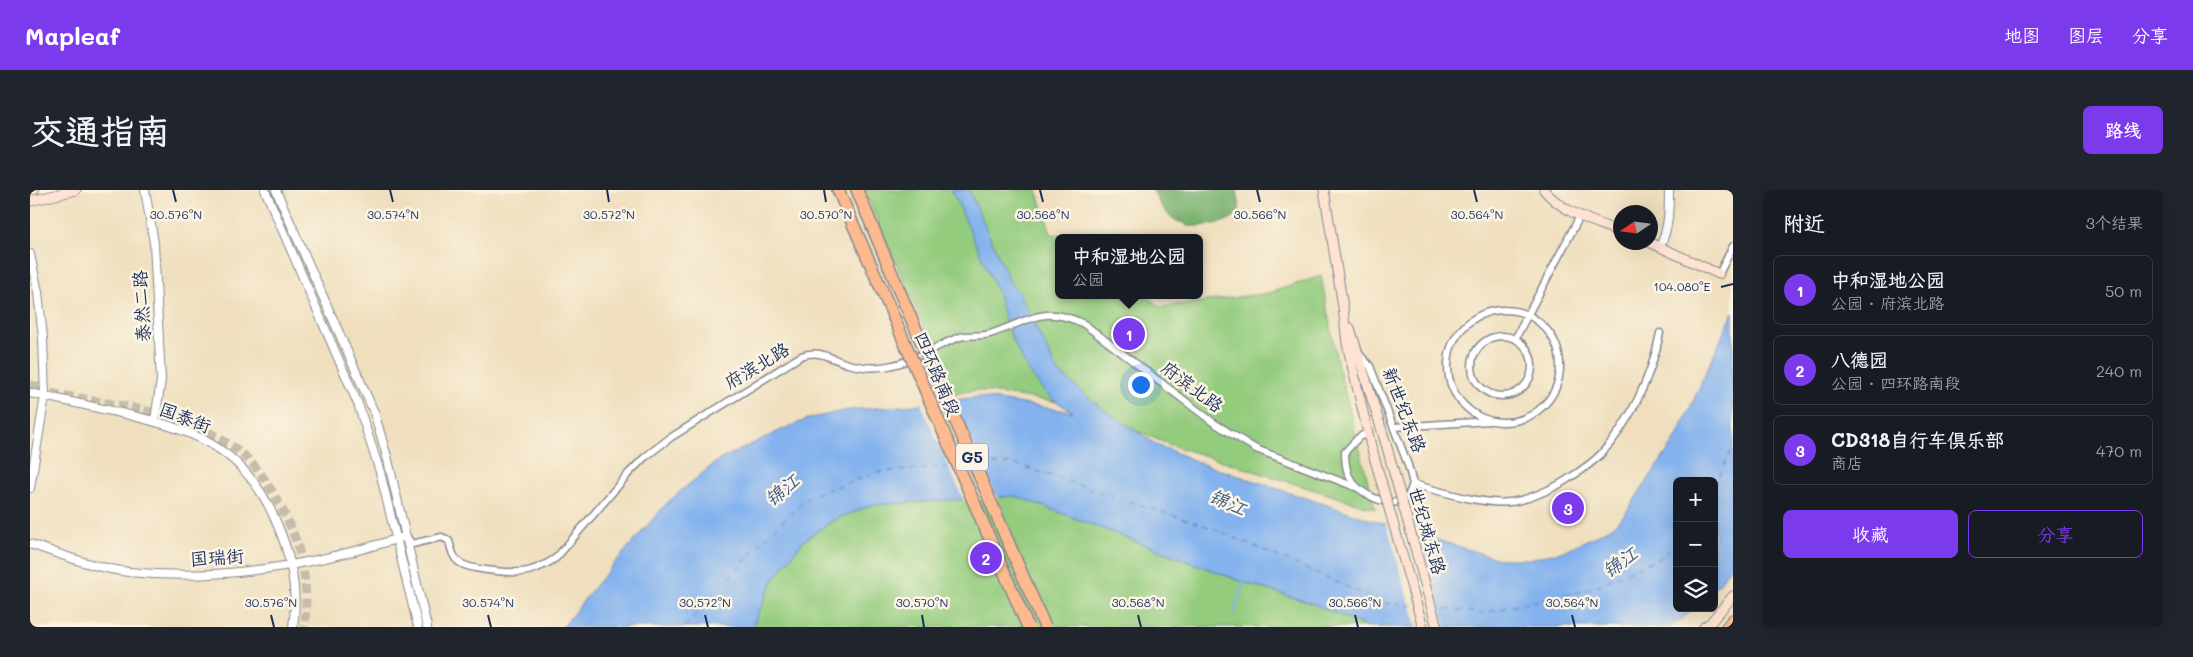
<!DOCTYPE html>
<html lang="zh">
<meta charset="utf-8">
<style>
:root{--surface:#171b24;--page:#20242c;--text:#f1f3f6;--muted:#9ea1a6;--line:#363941;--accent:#7c3aed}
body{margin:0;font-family:Mali,"LXGW WenKai TC",sans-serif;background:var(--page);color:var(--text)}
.controls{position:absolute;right:15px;bottom:15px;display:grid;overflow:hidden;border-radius:8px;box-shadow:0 5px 20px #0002}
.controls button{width:45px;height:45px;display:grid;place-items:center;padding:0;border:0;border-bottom:1px solid var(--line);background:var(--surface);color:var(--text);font:25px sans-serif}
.compass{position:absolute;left:1583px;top:15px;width:45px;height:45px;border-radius:50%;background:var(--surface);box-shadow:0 5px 20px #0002;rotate:257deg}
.you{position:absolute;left:1110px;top:194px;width:18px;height:18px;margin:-12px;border:4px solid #fff;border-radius:50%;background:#1a73e8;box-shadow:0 0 0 8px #1a73e833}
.badge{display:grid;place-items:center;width:32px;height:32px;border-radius:50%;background:var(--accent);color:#fff;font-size:16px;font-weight:700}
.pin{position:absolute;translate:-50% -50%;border:2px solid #fff;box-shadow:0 1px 5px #0006}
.popup{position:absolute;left:1025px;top:44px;width:148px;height:65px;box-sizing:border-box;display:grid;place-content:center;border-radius:8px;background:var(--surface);filter:drop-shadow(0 1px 4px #0005);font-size:16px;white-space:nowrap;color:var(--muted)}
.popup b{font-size:19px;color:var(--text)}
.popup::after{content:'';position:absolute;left:50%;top:100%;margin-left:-10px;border:10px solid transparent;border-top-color:var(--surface)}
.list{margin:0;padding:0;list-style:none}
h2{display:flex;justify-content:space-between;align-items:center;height:65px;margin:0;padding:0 20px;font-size:21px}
h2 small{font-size:16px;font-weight:400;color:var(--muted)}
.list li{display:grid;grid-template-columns:32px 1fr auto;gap:15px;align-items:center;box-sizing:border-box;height:70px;margin:0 10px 10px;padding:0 10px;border:1px solid var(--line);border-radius:8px}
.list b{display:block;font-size:19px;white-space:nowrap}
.list p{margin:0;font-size:16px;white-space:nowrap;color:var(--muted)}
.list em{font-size:16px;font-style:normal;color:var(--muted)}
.actions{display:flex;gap:10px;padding:15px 20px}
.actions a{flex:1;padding:11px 0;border:1px solid var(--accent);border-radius:8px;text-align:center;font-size:18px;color:var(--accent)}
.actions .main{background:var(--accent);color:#fff}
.icon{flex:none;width:28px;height:28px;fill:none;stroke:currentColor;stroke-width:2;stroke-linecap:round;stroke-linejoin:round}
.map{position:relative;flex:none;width:1703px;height:437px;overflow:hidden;border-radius:8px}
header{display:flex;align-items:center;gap:30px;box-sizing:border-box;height:70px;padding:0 25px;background:var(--accent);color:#fff}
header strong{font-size:24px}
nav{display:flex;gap:28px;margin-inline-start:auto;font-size:18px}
.intro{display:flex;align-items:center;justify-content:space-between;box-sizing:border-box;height:120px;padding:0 30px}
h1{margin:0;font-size:35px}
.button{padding:12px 22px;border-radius:8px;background:var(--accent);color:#fff;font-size:18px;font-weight:700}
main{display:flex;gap:30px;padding:0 30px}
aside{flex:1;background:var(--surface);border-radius:8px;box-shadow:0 5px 20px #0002}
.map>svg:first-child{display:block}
.green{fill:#94cc7e;stroke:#587e6e}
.forest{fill:#77b06d;stroke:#497066}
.water{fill:#83b2ee;stroke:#4f70a6}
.pier{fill:#efdfbe}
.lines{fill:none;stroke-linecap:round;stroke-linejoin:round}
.stream{stroke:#83b2ee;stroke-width:2}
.ferry{stroke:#3a5689;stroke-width:1;stroke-dasharray:6 5;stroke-linecap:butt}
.secondary-tunnel{stroke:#c5bcab;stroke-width:9;stroke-dasharray:9 4.5;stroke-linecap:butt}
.minor-casing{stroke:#85878e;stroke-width:9}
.tertiary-casing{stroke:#85878e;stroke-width:10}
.secondary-casing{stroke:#85878e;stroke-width:11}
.trunk-casing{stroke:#85878e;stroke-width:12}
.motorway-casing{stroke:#85878e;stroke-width:14}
.minor{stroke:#fff;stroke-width:6}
.tertiary{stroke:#fff;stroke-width:8}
.secondary{stroke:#fee3d2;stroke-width:9}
.trunk{stroke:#fcba8e;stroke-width:10}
.motorway{stroke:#fcba8e;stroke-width:11}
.secondary-bridge-casing{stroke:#85878e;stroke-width:11;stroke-linecap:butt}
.motorway-bridge-casing{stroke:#85878e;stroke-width:14;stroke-linecap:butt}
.secondary-bridge{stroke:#fee3d2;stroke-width:9}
.motorway-bridge{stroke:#fcba8e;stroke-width:11}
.ticks{fill:none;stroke:#1b2f5e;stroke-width:2}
.labels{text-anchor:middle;stroke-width:5;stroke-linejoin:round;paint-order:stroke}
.shield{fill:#fcf5e5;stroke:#5e6a86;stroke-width:1}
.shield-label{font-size:16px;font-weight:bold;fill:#1b2f5e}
.street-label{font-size:18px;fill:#1b2f5e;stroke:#fcf5e5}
.water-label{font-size:19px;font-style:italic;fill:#3a5689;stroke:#fcf5e5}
.ticks-label{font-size:12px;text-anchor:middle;fill:#1b2f5e;stroke:#fcf5e5;stroke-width:5;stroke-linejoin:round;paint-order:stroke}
</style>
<header>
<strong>Mapleaf</strong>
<nav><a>地图</a><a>图层</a><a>分享</a></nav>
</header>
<div class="intro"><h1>交通指南</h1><a class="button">路线</a></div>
<main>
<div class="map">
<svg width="1703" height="437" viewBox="0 0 1703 437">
<rect width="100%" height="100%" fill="#fcf5e5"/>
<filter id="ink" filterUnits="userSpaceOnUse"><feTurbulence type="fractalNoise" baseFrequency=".02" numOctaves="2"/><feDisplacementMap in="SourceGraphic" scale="10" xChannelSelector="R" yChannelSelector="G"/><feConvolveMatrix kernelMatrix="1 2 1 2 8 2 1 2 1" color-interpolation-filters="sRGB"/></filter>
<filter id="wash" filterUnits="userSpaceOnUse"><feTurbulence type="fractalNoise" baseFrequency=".0096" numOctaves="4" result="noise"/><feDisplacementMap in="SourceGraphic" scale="20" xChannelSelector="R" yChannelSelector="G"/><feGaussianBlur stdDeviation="1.12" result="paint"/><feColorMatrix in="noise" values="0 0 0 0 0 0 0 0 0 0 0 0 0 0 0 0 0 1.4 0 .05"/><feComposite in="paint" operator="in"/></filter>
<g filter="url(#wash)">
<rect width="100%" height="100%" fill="#efdfbe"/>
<path class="green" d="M834,0H1007L1021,44L1052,48H1029V105H1114L1131,117L1239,103L1291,86L1307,171L1345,319L1141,255L1040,214L946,200L923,204Z
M986,306L1213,392L1284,414L1337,437H722L743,391L773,351L802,331L841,315Z"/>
<path class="forest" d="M1123,0H1207C1207,6 1211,14 1209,20C1205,34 1170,37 1157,36C1153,31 1149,33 1144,29C1135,23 1127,10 1123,0Z"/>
<path class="water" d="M922,0H939L981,94L989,103L1028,182L1073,219L1127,255L1173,274L1342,330L1469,369H1499L1531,362L1561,348L1583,336L1595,324L1647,247L1703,122V371L1690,393L1684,398V291H1647V418H1664L1652,429L1640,437H1337L1284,414L1213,392L986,306L841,315L802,331L773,351L743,391L722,437H533L564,397L635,315L653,299L689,270L751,240L778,229L818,220L884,215L949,207L1043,222C1036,217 1027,213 1020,207C998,188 973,135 969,106Z"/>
<path class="pier" d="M922,208L968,309L934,311L890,212Z
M1356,332L1388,342L1416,437H1387Z"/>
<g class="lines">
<path class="stream" d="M1204,423L1214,392"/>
<path class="ferry" d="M952,275L982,273L1185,339L1354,413L1384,416
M1684,296L1703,257
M1405,418L1453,423L1560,399L1635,365L1647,350
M654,437L739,344L780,306L848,282L923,277"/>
</g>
</g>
<g filter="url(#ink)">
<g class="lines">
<path class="secondary-tunnel" d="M0,195L17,198
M8,201C75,214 154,219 210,262C230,278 242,301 254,323C272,356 280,400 274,437"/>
<g class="minor-casing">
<path id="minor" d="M1689,84L1703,56
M1418 176a56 56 0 1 1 112 0a56 56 0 1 1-112 0Z
M1442 176a30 30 0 1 1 60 0a30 30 0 1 1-60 0Z
M1485,149L1550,26
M1330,165L1340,176L1378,275L1383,294
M1364,237L1460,231
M1338,242L1328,248L1315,262C1315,270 1316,279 1319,286C1328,304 1358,319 1377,309L1383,294
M1383,294C1409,301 1453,315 1480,312C1497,310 1515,302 1530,294C1544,285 1558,277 1570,265C1600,234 1622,185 1630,143
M377,347L382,354L412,347L419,351C421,359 423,368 429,372C438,380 486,384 498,381C509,378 517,374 526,368L599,283L615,267L640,248L771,166C790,159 801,169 818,174C833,178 848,179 863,175C887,170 907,155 930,147C941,144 950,147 960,144C1000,131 1012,114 1054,134L1184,233L1226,259L1328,298"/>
</g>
<g class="tertiary-casing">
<path id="tertiary" d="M115,0L124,53L131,190L125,230
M235,0L328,214L350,282L388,437
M246,0L344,222L358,270L397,437
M1630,57C1639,37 1639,21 1639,0
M0,64L8,102L13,148L15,206L0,298
M0,203C27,209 55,215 82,221C162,239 215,255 248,336C262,369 268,402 263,437
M0,354C32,365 65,378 99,382C191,392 283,375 370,348"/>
</g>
<g class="secondary-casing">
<path id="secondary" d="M1294,0L1313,117L1317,154L1341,256
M1514,0C1533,23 1563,31 1590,42
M0,1L4,0
M0,11L46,0
M1619,52L1689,84
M1320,138L1356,254
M1674,437L1680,433L1703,406"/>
</g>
<g class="trunk-casing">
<path id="trunk" d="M1696,437L1703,429"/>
</g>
<g class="motorway-casing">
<path id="motorway" d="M808,0L858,114
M827,0L868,98"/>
</g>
<use href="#minor" class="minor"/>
<use href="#tertiary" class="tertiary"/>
<use href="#secondary" class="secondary"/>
<use href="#trunk" class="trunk"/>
<use href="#motorway" class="motorway"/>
<g class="secondary-bridge-casing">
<path id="secondary-bridge" d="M1356,254L1407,437
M1341,256L1393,437"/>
</g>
<g class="motorway-bridge-casing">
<path id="motorway-bridge" d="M868,98L1015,437
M858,114L998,437"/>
</g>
<use href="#secondary-bridge" class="secondary-bridge"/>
<use href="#motorway-bridge" class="motorway-bridge"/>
</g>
</g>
<path class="ticks" d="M143,0L146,12M360,0L363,12M577,0L579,12M794,0L796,12M1010,0L1013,12M1227,0L1230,12M1444,0L1447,12M1691,97L1703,94M241,425L244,437M458,425L461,437M675,425L678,437M892,425L894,437M1108,425L1111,437M1325,425L1328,437M1542,425L1545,437"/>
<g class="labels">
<rect class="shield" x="926" y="253.5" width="32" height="27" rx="4"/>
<g class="shield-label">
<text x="942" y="273">G5</text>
</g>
<g class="street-label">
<text transform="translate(112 116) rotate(-93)" y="6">泰然二路</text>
<text transform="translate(727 176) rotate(-31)" y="6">府滨北路</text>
<text transform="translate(907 184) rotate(67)" y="6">四环路南段</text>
<text transform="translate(1162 197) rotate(37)" y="6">府滨北路</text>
<text transform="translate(1374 220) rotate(69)" y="6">新世纪东路</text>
<text transform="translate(155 228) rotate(21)" y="6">国泰街</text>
<text transform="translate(1397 341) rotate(74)" y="6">世纪城东路</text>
<text transform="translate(187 368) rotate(-4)" y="6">国瑞街</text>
</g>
<g class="water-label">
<text transform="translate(752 300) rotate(-40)" y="7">锦江</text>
<text transform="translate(1198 312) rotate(24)" y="7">锦江</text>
<text transform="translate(1590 372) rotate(-36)" y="7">锦江</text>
</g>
</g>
<g class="ticks-label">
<text x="146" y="29">30.576°N</text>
<text x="363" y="29">30.574°N</text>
<text x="579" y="29">30.572°N</text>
<text x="796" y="29">30.570°N</text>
<text x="1013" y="29">30.568°N</text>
<text x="1230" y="29">30.566°N</text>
<text x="1447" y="29">30.564°N</text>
<text x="1652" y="101">104.080°E</text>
<text x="241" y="417">30.576°N</text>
<text x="458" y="417">30.574°N</text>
<text x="675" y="417">30.572°N</text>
<text x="892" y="417">30.570°N</text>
<text x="1108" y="417">30.568°N</text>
<text x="1325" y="417">30.566°N</text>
<text x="1542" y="417">30.564°N</text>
</g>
</svg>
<div class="controls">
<button>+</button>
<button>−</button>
<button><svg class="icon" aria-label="layers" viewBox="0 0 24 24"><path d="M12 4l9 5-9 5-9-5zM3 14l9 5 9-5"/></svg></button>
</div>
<svg class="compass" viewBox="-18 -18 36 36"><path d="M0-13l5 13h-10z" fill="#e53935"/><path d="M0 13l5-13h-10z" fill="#9ea1a6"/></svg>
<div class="you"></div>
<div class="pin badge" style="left:1099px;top:144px">1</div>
<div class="popup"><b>中和湿地公园</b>公园</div>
<div class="pin badge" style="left:956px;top:368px">2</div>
<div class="pin badge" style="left:1538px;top:318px">3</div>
</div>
<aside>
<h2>附近<small>3个结果</small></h2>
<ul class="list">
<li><span class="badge">1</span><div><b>中和湿地公园</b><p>公园 · 府滨北路</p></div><em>50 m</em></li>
<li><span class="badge">2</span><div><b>八德园</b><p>公园 · 四环路南段</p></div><em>240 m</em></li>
<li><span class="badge">3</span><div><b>CD318自行车俱乐部</b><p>商店</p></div><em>470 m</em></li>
</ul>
<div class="actions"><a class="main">收藏</a><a>分享</a></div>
</aside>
</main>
